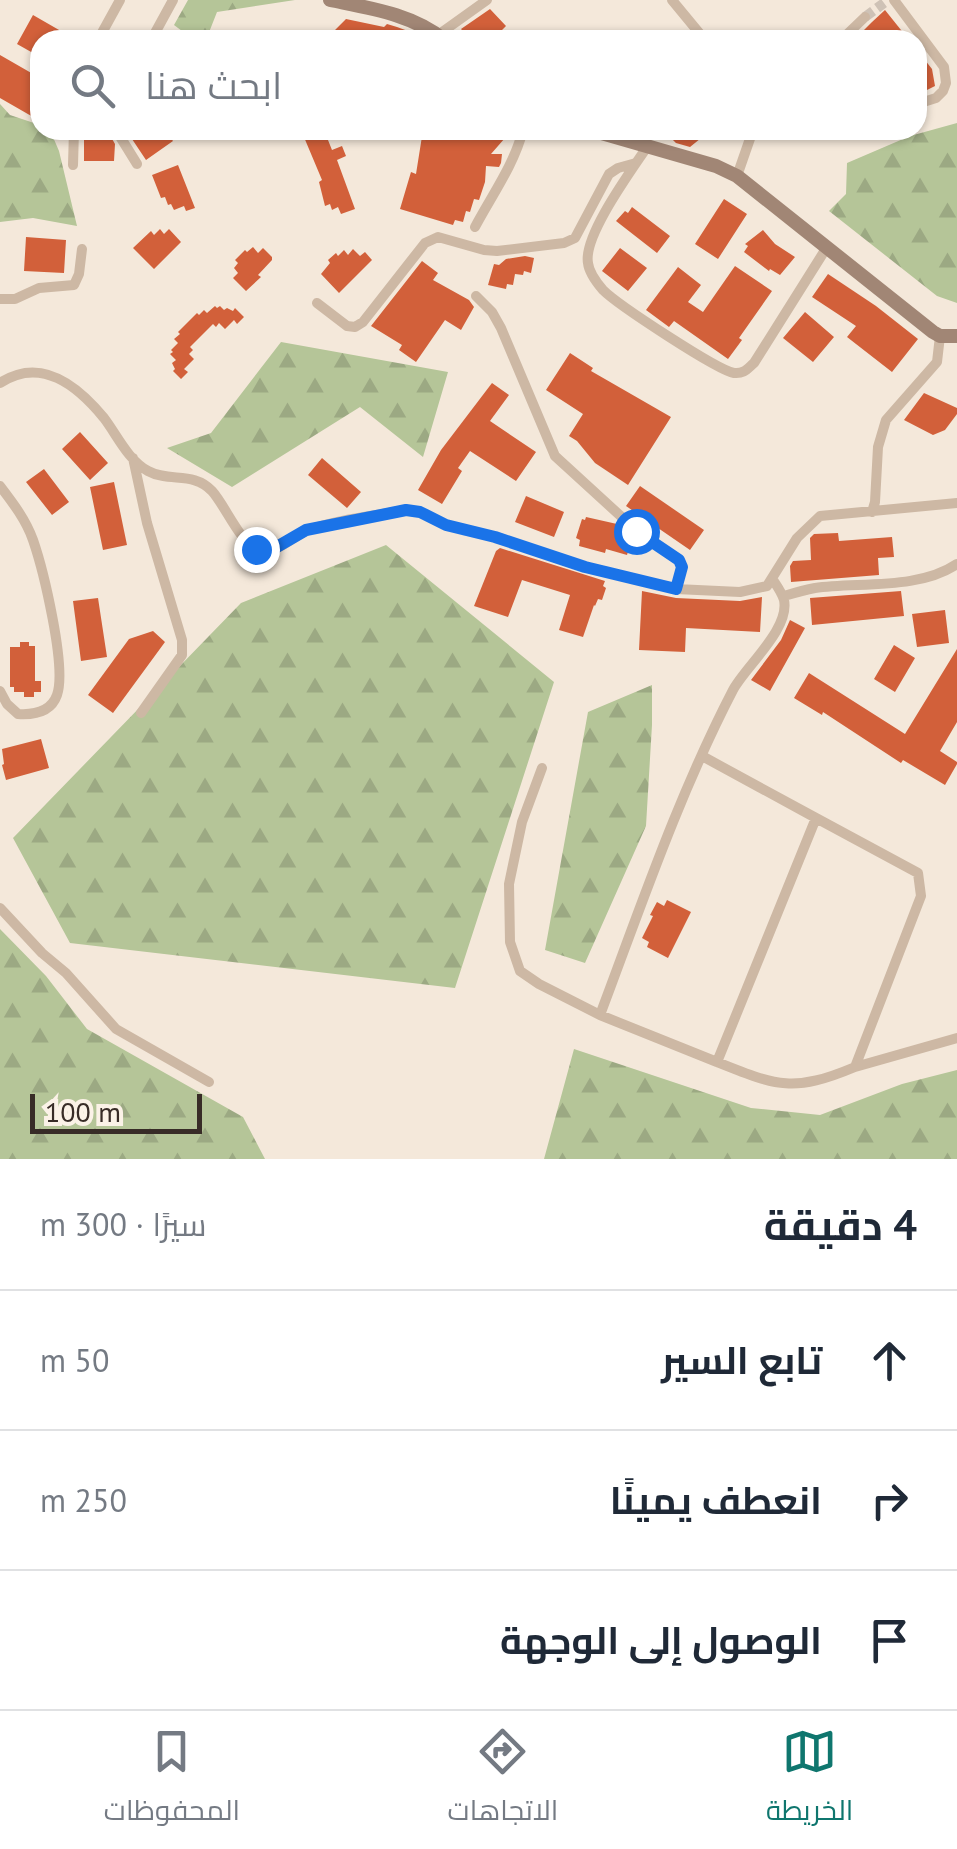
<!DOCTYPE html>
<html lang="ar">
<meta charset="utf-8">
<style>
:root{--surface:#fff;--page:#f2f2f3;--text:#1f2937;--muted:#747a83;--line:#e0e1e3;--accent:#0f766e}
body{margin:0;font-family:"PT Sans",Cairo,sans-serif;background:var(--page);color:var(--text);direction:rtl}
.scale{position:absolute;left:30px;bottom:25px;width:172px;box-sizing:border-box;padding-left:10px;border:5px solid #382c27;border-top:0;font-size:28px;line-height:35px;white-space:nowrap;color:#382c27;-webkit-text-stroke:8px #fbf2e7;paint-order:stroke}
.stop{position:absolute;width:30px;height:30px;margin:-22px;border:8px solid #1a73e8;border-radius:50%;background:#fff}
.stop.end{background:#1a73e8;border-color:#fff;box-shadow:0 2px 10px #0008}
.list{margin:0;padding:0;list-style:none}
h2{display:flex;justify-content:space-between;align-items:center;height:130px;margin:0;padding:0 40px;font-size:42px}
h2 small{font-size:32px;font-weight:400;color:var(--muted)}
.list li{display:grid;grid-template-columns:65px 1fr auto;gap:30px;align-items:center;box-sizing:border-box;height:140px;padding:0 40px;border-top:2px solid var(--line)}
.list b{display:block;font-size:38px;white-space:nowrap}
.list em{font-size:32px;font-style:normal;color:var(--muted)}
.icon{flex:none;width:55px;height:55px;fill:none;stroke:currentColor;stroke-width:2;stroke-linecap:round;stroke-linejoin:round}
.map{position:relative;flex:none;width:957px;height:1159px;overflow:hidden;direction:ltr}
.search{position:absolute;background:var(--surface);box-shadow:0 2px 8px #0004;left:30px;right:30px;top:30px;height:110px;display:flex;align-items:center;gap:25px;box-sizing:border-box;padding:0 35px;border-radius:30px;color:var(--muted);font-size:38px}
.sheet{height:550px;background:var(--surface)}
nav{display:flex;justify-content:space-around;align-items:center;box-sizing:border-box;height:140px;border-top:2px solid var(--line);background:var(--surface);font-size:28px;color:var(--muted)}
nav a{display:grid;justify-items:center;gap:5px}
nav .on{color:var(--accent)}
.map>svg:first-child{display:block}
.forest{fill:url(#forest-firs)}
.building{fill:#d2603a}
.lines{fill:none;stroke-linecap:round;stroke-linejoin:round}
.street-tunnel{stroke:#cec2b6;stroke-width:10;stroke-dasharray:10 5;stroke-linecap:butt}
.street{stroke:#cdb8a4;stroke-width:10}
.secondary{stroke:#a18675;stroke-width:14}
.route{stroke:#1a73e8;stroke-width:12}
</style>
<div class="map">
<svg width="957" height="1159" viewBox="0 0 957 1159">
<defs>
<pattern id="forest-firs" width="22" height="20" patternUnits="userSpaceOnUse" patternTransform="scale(2.5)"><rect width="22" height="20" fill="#b5c598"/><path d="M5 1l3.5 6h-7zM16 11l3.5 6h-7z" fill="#9ca983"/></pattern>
</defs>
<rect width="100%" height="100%" fill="#f4e8da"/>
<path class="forest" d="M188,0H295L217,12L206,40H194L174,25Z
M0,104L10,115L40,125V130H50L59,151L77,226L33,218L0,222Z
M957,123V303L937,296L829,211L846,194L847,163L910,136Z
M281,342L448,372L423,457L360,407L232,487L167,448L211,433Z
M386,545L554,682L455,988L70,943L13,838L241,603Z
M652,685V725L646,826L585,963L545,950L588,712Z
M0,929L46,976L87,1029L243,1117L265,1159H0Z
M574,1049L751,1108L820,1115L902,1084L957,1070V1159H544Z"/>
<path class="building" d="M490,9L506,26L492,40H471L461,29Z
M885,10L909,40H854L872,22Z
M33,15L66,34L62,40H40V57L17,44Z
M346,19L384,27L387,24L397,27L408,31L407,40H351L334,31Z
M917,50L932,69L935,86L917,95Z
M0,55L40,78V121L0,98Z
M84,130H107L115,144L114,161H84Z
M126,130H165L173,141L146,160Z
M301,130H324L332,150L342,146L346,156L337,160L355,209L341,214L338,207L332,210L330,204L325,206L319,182L322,180Z
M423,130H512L491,154H502L501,163L499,167L486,166L485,182L479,200L474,199L470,212L466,211L463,222L455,220L453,225L400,209L411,172L416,174Z
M655,130H711L690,147L676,143L670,137L663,140Z
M178,165L195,208L186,211L184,206L174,210L171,204L168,205L165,197L161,198L152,175Z
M724,199L747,214L718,259L695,244Z
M632,207L670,236L657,253L616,221L625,211L628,213Z
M160,229L164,234L169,229L181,242L154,269L133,248L151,231L154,235Z
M763,230L775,244L795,257L780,275L770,269L769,271L744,252L748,246L745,244Z
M26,237L66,240L64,273L24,271Z
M253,247L258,253L263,248L272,257V260L258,275L261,277L246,291L233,278L238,273L234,268L238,263L235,260L245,250L247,252Z
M620,248L647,268L628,291L602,271Z
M353,249L360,256L365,252L372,260L339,293L321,274L330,263L328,260L336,253L338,256L344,250L348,255Z
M525,256L534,258L531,273L524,271L523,275L515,274L513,285L507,284L506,289L488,285L494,264L499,265L506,259Z
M422,261L438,273L433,280L469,300L474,307L461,330L445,320L416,362L399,350L402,345L371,326Z
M735,266L772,291L739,338L742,340L728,359L674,321L669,327L646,310L678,267L701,285L688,302L703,312Z
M828,274L876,306L918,339L892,372L847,337L856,326L812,297Z
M215,306L217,308L220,306L224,310L227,308L233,311L235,308L244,317L237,324L234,320L225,329L219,323L216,327L213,324L190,347L193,350L189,354L194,359L184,369L188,372L181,379L173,371L175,369L172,363L176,360L170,354L173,352L171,350L178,343L174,339L180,334L178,332L197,313L199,315L204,310L207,313Z
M805,312L834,337L813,362L783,338Z
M570,353L593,368L591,371L671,417L628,485L595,463L577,441L569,436L583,414L546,390Z
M492,383L509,395L490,421L536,452L516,481L470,451L458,468L462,471L442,504L418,490L441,450Z
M924,393L957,408V414L945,430L933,435L904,420Z
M80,432L108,463L90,480L62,449Z
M322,458L361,492L347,508L308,475Z
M44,469L69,502L52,515L26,482Z
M114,482L127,545L103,550L90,487Z
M640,486L704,530L690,550L626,506Z
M526,496L564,512L554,537L515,522Z
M586,517L617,524L632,538L627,555L606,549L605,553L579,546L580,540L576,538L582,519L585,520Z
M838,533L839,541L892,537L894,557L878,558L879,575L791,582L790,566L793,561L811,560L810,538L814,534Z
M500,548L605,581L603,586L606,588L602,600L598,599L595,606L594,605L583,637L559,630L570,595L522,580L508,617L474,606L496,551Z
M642,591L676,598L740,601L762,597L760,632L686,628L685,652L639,650Z
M901,591L904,616L812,625L810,598Z
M98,598L107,657L81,661L73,601Z
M945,610L949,643L917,647L912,614Z
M790,620L805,628L770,691L751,680L781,640Z
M153,631L165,642L113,713L88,695L129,639Z
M20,642H29V646H35V681H41V692H34V697H24V692H14V687H10V647H20Z
M894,645L915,658L895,692L874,679Z
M957,649V722L940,751L957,762V764L945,785L903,760L901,763L823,712L822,715L794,698L809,673L905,734Z
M41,739L49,768L6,780L2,765L4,764L2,749Z
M667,900L691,912L668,958L647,947L649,942L642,938L653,916L650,915L657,902L664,906Z"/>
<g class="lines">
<path class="street-tunnel" d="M865,17L884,3"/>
<path class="street" d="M672,0L705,40
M894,0L944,67L946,83L943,91L936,98L917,104
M155,33L173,0
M438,35L487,0
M98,40L120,0
M841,40L865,17
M116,130L137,164
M647,147C631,171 583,236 588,263C589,273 597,283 603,290C618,305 717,370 734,373C744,374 747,369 754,363L827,247
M73,165L74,130
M737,176L753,130
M475,227C492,195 514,165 523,130
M476,296L492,312L501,328L555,456L637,531L679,560L682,567L676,589
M0,299H15L39,288L74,285L79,274L82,249
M317,303L347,326L355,327L363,322L425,243L438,237L484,250L497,251L564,243L575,238L609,174L618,168L636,163
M0,383C41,356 77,385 104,418C117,435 128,460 148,471C170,483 193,471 212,491C225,505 241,545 259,550C278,554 293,536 308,530C339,519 374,516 406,510L420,512L446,525L495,537L585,567L676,589L740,592L767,586L797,538L820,516L957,503
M133,458L147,523L182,640V655L141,713
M0,486C13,503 26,520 33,540C43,569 67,667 57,695C51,712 34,715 18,714L7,704L0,691
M872,512L875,502L878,447L886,420L937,362L940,336
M784,596C794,593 804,590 815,588C859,582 919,590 957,564
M542,768L522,822L509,884L510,942L520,971L539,984L600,1015C641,906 679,794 733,690C746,666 790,629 784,600C782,593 777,586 773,580
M0,908L42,953L66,973L116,1029L209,1082
M600,1015L717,1062L816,818L702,756
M717,1062C777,1086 793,1093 855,1067L921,896L918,873L816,818
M855,1067L957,1038"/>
<path class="secondary" d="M330,0C369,8 412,14 444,40
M591,130L716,166L737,176L933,332L940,336H957"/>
</g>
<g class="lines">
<path class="route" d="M256,549L275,548L306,530L406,510L420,512L446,525L495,537L585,567L676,589L682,567L679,560L636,531"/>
</g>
</svg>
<div class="scale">100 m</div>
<div class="stop" style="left:636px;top:531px"></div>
<div class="stop end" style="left:256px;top:549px"></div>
<div class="search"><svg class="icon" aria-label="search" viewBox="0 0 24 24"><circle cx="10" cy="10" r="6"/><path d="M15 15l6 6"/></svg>ابحث هنا</div>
</div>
<section class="sheet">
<h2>4 دقيقة<small>سيرًا · 300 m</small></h2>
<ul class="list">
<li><svg class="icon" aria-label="ahead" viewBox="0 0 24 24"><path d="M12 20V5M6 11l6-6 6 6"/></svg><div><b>تابع السير</b></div><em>50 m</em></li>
<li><svg class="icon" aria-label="right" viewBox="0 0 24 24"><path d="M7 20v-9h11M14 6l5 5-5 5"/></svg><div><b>انعطف يمينًا</b></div><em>250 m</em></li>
<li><svg class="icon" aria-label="arrive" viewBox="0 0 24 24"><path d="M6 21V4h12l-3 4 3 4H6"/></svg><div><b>الوصول إلى الوجهة</b></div></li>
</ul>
</section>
<nav>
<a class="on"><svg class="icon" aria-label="map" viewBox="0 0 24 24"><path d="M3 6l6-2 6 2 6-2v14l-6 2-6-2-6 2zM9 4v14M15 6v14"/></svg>الخريطة</a>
<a><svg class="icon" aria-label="directions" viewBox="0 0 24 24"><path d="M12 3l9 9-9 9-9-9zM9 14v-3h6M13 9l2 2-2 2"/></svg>الاتجاهات</a>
<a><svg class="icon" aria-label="saved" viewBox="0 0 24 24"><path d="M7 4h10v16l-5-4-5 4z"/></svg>المحفوظات</a>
</nav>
